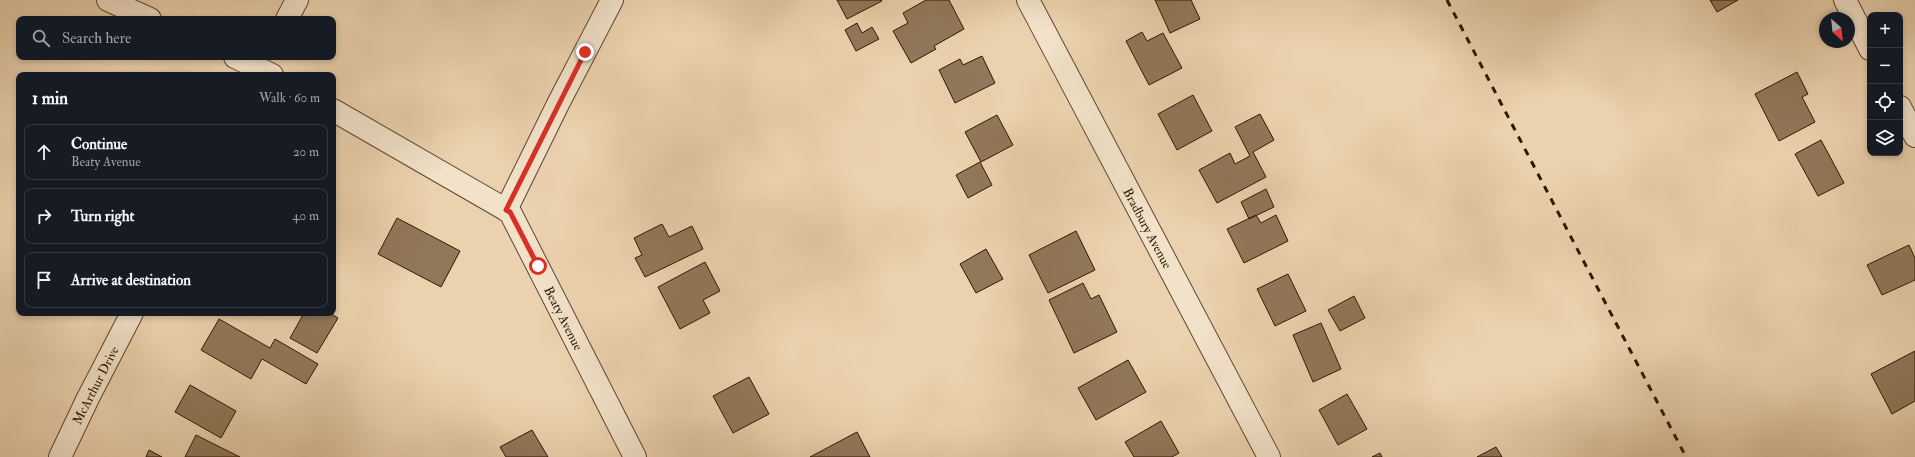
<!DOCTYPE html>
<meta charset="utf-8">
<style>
:root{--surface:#171b24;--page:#242831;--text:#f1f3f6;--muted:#9ea1a6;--line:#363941}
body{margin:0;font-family:"IM FELL Double Pica",serif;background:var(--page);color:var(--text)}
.controls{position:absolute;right:12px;top:12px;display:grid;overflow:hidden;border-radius:8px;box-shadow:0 2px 6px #0003}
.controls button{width:36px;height:36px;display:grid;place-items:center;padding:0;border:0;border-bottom:1px solid var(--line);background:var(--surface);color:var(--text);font:20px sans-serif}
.compass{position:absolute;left:1819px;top:12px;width:36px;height:36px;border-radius:50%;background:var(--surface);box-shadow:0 2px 6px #0003;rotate:153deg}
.stop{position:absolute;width:12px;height:12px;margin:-9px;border:3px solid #d93025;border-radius:50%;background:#fff}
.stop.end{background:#d93025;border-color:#fff;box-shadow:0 1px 4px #0008}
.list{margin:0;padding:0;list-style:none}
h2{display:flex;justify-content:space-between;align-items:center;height:52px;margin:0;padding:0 16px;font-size:17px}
h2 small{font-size:13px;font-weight:400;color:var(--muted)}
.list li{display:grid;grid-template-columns:26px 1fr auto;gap:12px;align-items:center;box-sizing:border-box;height:56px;margin:0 8px 8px;padding:0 8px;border:1px solid var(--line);border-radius:8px}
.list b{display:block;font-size:15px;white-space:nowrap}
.list p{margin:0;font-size:13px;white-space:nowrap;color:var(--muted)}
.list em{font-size:13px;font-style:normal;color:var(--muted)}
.icon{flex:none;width:22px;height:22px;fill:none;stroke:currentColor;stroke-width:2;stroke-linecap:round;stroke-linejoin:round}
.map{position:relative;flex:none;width:1915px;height:457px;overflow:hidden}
.search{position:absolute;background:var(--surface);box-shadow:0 2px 6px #0003;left:16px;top:16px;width:320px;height:44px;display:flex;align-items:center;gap:10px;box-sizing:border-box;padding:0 14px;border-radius:8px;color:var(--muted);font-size:15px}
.panel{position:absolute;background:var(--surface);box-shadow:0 2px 6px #0003;left:16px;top:72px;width:320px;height:244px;border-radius:8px}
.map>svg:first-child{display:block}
.building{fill:#91785a;stroke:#2f1700}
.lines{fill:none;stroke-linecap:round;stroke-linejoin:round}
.minor-casing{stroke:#5e462c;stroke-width:24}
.minor{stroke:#f2e2ca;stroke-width:22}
.rail{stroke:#2f1700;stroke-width:3;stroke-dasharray:7 7;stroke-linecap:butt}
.route{stroke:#d93025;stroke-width:5}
.labels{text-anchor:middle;stroke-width:3;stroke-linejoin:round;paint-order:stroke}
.street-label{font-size:13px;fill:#2f1700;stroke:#f2e2ca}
</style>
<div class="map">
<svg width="1915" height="457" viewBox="0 0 1915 457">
<rect width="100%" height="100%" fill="#ebd2ae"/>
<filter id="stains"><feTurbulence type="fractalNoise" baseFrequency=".005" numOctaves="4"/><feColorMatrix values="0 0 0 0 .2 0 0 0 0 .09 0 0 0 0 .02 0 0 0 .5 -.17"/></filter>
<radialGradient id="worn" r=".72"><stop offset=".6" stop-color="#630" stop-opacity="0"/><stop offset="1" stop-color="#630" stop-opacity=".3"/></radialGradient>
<path class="building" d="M837,0H881L882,1L847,19Z
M926,0H949L964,29L934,46L936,49L911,63L893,31L908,23L903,13Z
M1155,0H1191L1200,19L1170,33Z
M1710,0H1738L1717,12Z
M857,23L862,33L872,27L879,39L856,51L845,30Z
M1142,32L1147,41L1163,33L1182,68L1149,85L1126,41Z
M982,56L995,83L955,103L939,70L960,59L963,65Z
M1797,72L1808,94L1802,97L1815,122L1779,141L1755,94Z
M1193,95L1212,131L1177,150L1158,114Z
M1260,114L1274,140L1253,152L1266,177L1217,203L1199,170L1230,153L1235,164L1250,156L1235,127Z
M997,115L1013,145L981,162L965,132Z
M1821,140L1844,183L1818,196L1795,154Z
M980,162L992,185L968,198L956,175Z
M1266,189L1274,207L1249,219L1241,202Z
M1256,215L1261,223L1276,215L1288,241L1244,263L1227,229Z
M397,218L460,251L441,287L378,254Z
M662,224L669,237L692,226L703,249L645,277L635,258L642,255L634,238Z
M1076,231L1095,270L1048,293L1029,255Z
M1909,245L1915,258V280L1882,295L1867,265Z
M986,249L1003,279L976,293L960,264Z
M705,262L720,291L703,300L710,313L680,329L658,287Z
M1288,274L1306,311L1275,326L1257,289Z
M1083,283L1091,299L1099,295L1117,332L1074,353L1049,300Z
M1354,296L1365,318L1340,331L1328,310Z
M304,313H330L338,318L317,353L290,338Z
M219,319L270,348L275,339L318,364L306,384L262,359L251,379L201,350Z
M1321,323L1341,369L1313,382L1293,335Z
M1915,351V401L1892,414L1871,374Z
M1128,360L1146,392L1096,420L1078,388Z
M749,377L769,414L733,433L713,396Z
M190,385L236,411L221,438L175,412Z
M1347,394L1367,429L1338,445L1319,410Z
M1161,421L1179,453L1172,457H1134L1125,442Z
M532,430L548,457H506L500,447Z
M857,432L870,457H810Z
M196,435L240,457H185Z
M1496,447L1502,457H1477Z
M149,450L162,457H146Z
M1380,453L1382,457H1372Z"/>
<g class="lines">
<g class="minor-casing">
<path id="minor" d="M108,0L150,19
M1028,0L1269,457
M1845,0L1870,49
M287,19L297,0
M235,57L272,75
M1900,107L1915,136
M333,110L510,212L635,457
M506,210L558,104L612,0
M60,457L88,398L132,313"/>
</g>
<use href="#minor" class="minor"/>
<path class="rail" d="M1447,0L1686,457"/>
</g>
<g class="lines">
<path class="route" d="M538,266L510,212L506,210L585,52"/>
</g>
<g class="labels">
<g class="street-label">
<text transform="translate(1148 228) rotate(62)" y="5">Bradbury Avenue</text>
<text transform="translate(564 318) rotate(63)" y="5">Beaty Avenue</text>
<text transform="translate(95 385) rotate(-63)" y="5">McArthur Drive</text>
</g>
</g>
<rect width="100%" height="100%" filter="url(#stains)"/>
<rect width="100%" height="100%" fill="url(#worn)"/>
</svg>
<div class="controls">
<button>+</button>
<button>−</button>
<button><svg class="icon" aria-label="locate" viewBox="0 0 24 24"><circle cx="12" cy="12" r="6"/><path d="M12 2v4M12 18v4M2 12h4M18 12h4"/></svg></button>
<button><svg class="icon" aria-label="layers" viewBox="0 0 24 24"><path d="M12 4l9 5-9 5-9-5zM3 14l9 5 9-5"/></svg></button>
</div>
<svg class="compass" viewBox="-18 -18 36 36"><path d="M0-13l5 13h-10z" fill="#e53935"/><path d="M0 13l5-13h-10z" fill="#9ea1a6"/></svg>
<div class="stop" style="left:538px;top:266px"></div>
<div class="stop end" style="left:585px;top:52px"></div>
<div class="search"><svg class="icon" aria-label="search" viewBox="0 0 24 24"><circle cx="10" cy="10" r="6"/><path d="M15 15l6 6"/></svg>Search here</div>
<section class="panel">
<h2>1 min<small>Walk · 60 m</small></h2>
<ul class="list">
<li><svg class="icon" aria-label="ahead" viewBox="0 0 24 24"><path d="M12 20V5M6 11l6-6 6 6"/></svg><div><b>Continue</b><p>Beaty Avenue</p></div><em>20 m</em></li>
<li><svg class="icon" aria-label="right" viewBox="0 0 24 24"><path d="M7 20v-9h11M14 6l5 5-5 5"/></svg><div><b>Turn right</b></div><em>40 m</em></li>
<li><svg class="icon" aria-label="arrive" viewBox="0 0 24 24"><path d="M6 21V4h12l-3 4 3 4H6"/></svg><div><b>Arrive at destination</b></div></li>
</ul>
</section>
</div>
